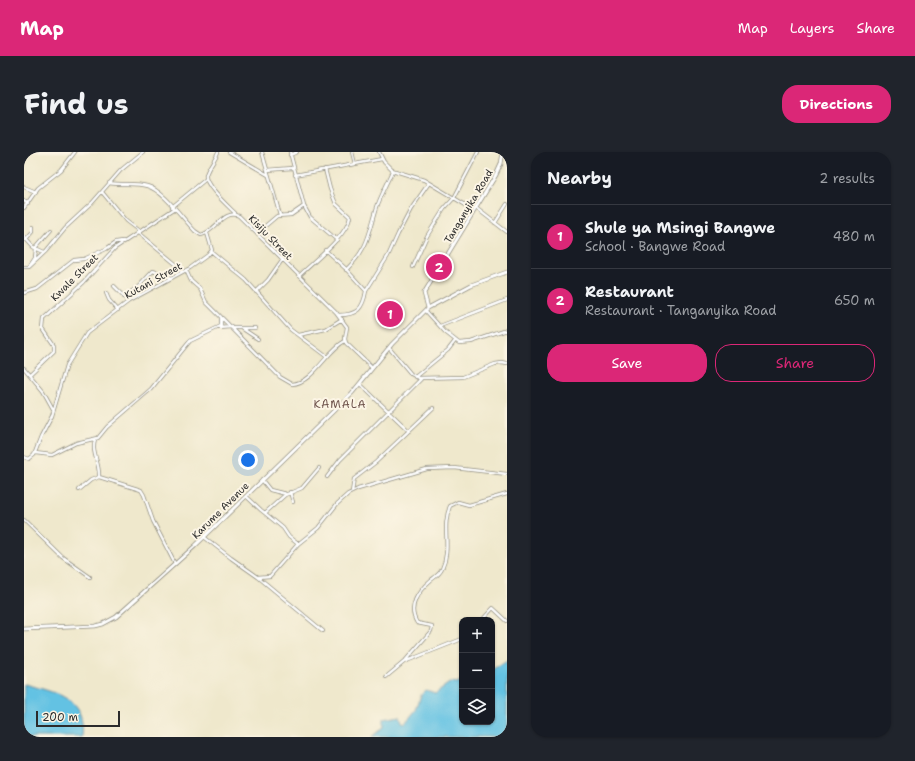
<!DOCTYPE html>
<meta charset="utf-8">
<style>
:root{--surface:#171b24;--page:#20242c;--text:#f1f3f6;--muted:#9ea1a6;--line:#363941;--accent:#db2777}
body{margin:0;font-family:"Shantell Sans",sans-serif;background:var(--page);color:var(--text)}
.controls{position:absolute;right:12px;bottom:12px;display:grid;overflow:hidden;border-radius:8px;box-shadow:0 1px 3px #0004}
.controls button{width:36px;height:36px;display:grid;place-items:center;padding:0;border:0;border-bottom:1px solid var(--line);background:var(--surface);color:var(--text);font:20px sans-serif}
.scale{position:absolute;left:12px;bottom:10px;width:84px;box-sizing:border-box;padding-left:4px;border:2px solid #2b2b2b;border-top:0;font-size:11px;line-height:14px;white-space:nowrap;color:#2b2b2b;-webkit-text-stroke:3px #fcf5e5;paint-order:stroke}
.you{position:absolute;left:224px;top:308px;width:14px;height:14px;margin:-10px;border:3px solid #fff;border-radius:50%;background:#1a73e8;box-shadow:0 0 0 6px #1a73e833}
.badge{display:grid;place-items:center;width:26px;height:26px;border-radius:50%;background:var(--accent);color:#fff;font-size:13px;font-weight:700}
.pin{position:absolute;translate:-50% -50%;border:2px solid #fff;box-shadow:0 1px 4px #0006}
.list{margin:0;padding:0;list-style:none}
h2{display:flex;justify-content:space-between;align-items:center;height:52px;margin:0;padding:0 16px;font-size:17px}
h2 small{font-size:13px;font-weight:400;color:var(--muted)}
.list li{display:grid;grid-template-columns:26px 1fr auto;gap:12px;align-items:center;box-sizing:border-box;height:64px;padding:0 16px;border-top:1px solid var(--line)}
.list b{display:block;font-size:15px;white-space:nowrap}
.list p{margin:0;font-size:13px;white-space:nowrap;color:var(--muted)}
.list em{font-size:13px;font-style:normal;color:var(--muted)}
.actions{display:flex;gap:8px;padding:12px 16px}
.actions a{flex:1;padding:9px 0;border:1px solid var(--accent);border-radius:16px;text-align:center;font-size:14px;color:var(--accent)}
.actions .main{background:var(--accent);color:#fff}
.icon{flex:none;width:22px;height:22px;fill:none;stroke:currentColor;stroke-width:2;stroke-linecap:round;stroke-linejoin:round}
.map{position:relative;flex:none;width:483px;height:585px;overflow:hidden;border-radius:16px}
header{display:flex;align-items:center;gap:24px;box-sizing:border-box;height:56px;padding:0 20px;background:var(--accent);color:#fff}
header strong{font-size:19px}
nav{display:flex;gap:22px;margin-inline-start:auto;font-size:14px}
.intro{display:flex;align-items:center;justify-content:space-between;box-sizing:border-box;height:96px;padding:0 24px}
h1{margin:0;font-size:28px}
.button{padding:10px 18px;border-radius:16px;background:var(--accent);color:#fff;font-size:14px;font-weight:700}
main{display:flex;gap:24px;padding:0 24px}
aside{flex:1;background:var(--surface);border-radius:16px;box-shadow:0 1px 3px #0004}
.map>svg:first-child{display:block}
.water{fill:#64c2e3;stroke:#487687}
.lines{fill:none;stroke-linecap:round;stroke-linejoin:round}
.minor-casing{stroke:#8d8a7c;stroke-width:4}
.tertiary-casing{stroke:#8d8a7c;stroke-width:4.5}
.minor{stroke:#fff;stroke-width:2.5}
.tertiary{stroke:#fff;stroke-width:3}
.labels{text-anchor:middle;stroke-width:4;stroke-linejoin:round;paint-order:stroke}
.street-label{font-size:10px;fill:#2b2b2b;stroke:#fcf5e5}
.neighbourhood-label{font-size:11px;letter-spacing:1px;fill:#70554e;stroke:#fcf5e5}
</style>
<header>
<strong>Map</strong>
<nav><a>Map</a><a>Layers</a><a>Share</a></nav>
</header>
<div class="intro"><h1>Find us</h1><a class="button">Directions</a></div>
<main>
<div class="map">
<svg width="483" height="585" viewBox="0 0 483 585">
<rect width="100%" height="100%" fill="#fcf5e5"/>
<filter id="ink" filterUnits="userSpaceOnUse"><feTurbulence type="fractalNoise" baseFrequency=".025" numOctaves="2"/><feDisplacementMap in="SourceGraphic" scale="8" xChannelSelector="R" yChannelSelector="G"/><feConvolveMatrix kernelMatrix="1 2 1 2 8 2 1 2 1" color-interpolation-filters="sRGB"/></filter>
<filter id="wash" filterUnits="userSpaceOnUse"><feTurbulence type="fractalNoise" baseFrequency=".012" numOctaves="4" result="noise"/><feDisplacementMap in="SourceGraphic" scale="16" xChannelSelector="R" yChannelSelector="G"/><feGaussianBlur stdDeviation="0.9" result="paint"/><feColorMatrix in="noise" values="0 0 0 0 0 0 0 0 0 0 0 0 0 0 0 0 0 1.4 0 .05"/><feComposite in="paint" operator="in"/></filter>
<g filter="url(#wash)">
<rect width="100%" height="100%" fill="#efe8cc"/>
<path class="water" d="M483,508V585H347L360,576V567L376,564L378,570L381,571L392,558L397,543L402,538L411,541L427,530L433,531L438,528V570H468V518Z
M0,532C30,540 63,546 58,585H0Z"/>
</g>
<g filter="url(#ink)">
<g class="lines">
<g class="minor-casing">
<path id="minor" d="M194,0C191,8 184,15 182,23C180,33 204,54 211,61
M205,0L244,23
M238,0L256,63
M266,0L280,54L286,65L313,88
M328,0L331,12
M355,0L360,10L368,18L400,28L450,58
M266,3L273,0
M243,18L269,16
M271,23L358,7
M85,31C98,33 112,31 123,34C139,38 159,67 171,79L177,83C190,81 201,56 215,64L312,160L323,175L321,187L322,191L348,216
M0,35L12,40
M78,40L102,69L115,79
M0,49L4,52
M148,55L182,27
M0,56L14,36L37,18L51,0
M452,56L483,80
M471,71L483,52
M113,80L154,114L158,120
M233,81L253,64L267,63L280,54
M0,85L9,95L20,100
M2,88L9,80V75
M11,96L27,78
M301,98L321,116L342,139
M188,100L222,128L267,178L303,205
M0,115H5L11,106L12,96
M5,115L22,99L41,76L68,51L97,18L119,0
M389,115L403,84L420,57L430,46L454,0
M322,118C345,95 344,84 353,55C357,43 364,31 369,19
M275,124C289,110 324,83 326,65L312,52L306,37L301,17
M90,134L105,149
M232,140L244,128L258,108
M0,141L13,137L50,108L60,107L82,97L92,90L99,89
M82,141L85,148L94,158
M100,145L115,134L129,119L148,126
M402,159L421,180L435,191L447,190L483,178
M315,163C333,163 339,157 342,139L364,104L374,82L387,57L405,31
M198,166L256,225L268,232C289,231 303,198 321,189
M416,174L483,148
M195,176L208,175
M210,176H231
M219,177L234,187
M274,183L302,177L318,167
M366,197L387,222L394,226L439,225L471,212L478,211L483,212
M0,216L19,239L29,257
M6,222L30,199V193L19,177L20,167L60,130L91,96L150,57
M391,225L424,198L431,189
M336,232L385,279
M71,288C67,302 76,310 75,325
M11,301L28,303L52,291L74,286L83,275L127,237L166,189L197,174V165L182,150L176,137L167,129L162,118
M0,305L5,307L10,303L17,285L28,264L43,213L63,181L105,149L166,116L184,103L188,98L183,81
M303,325L316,308L397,227
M238,328L246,338L262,342
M55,338L67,328L75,325L117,338L120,343L129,369L151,412
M266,340L269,350
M328,340L330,327L352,310L409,256
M222,344L237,358L259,376L265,385L274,392
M241,361L261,343L278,336L295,316
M0,368L39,406L66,425
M180,385L207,406L234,425L299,479
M234,425L246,424L274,392L294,376L313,352L324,342L334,337L403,317L430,316L483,322
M458,468L469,456L483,469
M380,510L407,479L408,474L393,471C383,455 394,439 407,428C411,425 416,422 418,417C428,395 417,376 426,354L434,350L445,353L483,342
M362,525L380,510L438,487"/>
</g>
<g class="tertiary-casing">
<path id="tertiary" d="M404,156L400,141L472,23L477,12L479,0
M0,477L71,474L79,472L92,465L171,394L328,241L368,192L404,156L447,133L483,120"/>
</g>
<use href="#minor" class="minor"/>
<use href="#tertiary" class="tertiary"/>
</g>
</g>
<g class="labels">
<g class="street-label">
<text transform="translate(444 54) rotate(-59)" y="4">Tanganyika Road</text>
<text transform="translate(247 85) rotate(46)" y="4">Kisiju Street</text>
<text transform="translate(50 125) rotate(-45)" y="4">Kwale Street</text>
<text transform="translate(129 128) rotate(-29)" y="4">Kutani Street</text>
<text transform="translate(196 358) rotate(-45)" y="4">Karume Avenue</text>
</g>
<g class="neighbourhood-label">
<text x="316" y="256">KAMALA</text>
</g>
</g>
</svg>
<div class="controls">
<button>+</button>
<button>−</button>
<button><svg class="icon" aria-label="layers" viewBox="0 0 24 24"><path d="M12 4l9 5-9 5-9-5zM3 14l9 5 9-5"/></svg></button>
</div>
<div class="scale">200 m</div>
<div class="you"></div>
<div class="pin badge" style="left:366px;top:162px">1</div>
<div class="pin badge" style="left:415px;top:115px">2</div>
</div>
<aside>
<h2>Nearby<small>2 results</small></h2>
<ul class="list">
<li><span class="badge">1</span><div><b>Shule ya Msingi Bangwe</b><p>School · Bangwe Road</p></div><em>480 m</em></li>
<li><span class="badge">2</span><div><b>Restaurant</b><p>Restaurant · Tanganyika Road</p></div><em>650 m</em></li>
</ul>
<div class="actions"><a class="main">Save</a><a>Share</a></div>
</aside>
</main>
